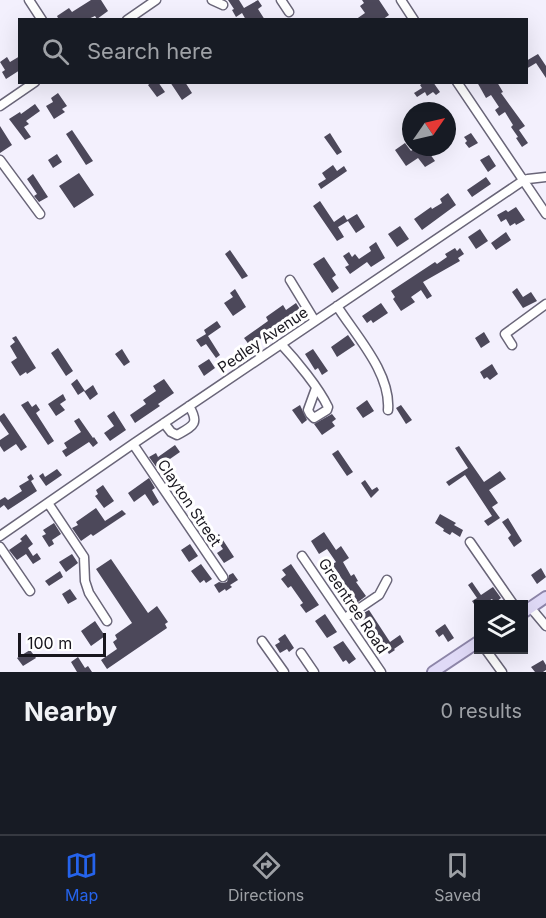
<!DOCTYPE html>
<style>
:root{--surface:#171b24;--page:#242831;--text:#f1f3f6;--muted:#9ea1a6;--line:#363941;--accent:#2563eb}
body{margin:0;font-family:Inter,sans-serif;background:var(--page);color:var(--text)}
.controls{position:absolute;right:18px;bottom:18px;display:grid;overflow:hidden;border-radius:0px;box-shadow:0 6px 24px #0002}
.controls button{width:54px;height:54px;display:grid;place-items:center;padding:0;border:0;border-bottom:2px solid var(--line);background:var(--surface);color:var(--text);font:30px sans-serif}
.compass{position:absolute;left:402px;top:102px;width:54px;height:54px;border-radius:50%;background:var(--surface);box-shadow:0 6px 24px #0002;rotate:56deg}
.scale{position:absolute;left:18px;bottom:15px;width:88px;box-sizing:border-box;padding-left:6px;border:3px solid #18161e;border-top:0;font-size:16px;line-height:21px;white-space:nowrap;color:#18161e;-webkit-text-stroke:4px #fff;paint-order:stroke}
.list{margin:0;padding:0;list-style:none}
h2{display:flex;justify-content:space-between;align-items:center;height:78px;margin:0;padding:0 24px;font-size:26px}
h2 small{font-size:20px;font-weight:400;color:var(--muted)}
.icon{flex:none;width:33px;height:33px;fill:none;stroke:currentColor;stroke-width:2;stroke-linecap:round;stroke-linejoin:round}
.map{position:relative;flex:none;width:546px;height:672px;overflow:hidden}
.search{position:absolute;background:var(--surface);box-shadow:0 6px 24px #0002;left:18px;right:18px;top:18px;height:66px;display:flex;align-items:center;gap:15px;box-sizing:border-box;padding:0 21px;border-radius:0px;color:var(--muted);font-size:22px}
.sheet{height:162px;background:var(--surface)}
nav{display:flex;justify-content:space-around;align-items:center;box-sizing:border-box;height:84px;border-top:2px solid var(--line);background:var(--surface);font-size:16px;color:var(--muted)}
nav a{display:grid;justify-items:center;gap:3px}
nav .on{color:var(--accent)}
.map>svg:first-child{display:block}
.building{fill:#4c485a}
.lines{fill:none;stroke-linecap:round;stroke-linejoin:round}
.minor-casing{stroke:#696578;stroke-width:11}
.major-casing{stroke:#8d85a8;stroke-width:14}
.minor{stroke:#fff;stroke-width:8}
.major{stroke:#e0daf7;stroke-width:10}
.labels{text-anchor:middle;stroke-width:6;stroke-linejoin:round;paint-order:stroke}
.street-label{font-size:15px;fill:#18161e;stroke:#fff}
</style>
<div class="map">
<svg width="546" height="672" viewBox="0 0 546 672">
<rect width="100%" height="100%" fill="#f3f0fd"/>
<path class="building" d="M91,0H101L108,11L97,19L95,16L86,20H59L57,16L69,8L72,12Z
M228,0H239L244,8L258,0L262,6L258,9L265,20H246L242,13L236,17L232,10L234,9Z
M362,0H379L389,15L382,20H355L365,13L360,6L364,3Z
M538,54L546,66V78L536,63L526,69V61Z
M20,56V70L6,79L2,72L5,70L0,62L7,57L10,62Z
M152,82H158L165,92L157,97L148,85Z
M170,82H185L192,93L182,100Z
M424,82H433L440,92L436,95L433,92L427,96L425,92L417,97L414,93L422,88L420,85Z
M477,82H497L503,92L501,93L525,126L519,130L528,143L522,147L516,138L518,137L511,127L513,125L505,112L499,116L495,110L499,107L491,95L486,98Z
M58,93L67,106L62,109L65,112L54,119L46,106L53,102L51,98Z
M35,104L40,111L26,121L29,124L24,127L31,137L25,140L9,119L20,112L21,114Z
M0,126L12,145L0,153Z
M72,130L93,161L86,165L66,134Z
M330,133L342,152L337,155L324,137Z
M471,133L478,143L469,148L465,143L467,141L464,137Z
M405,143L411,151L416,147L418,150L421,148L427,156L430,154L435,161L425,167L418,158L406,166L395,150Z
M57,154L62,162L53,168L48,160Z
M489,155L496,166L488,172L480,160Z
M333,165L337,171L344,166L347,171L321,189L318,184L326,179L322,173Z
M79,173L94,195L74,208L59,186Z
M33,174L48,197L39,202L34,196L37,194L27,179Z
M486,177L491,184L472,197L467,190Z
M448,193L456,205L422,230L414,219L431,207L432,209L442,203L440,199Z
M320,201L334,222L344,215L347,220L357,214L365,227L356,233L348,221L338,227L344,237L337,241L313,206Z
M516,207L525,220L516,225L515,223L510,226L506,219L501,222L497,215L506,210L508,212Z
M400,226L409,239L397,247L388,234Z
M480,229L488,241L476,249L468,237Z
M506,232L511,240L496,250L491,243Z
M376,242L385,258L371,267L367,262L350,274L345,267L349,265L343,256L349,252L352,257L355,254L359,259L371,251L369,247Z
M455,248L457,251L460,248L464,254L458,258L460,261L423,282L432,296L427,299L421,290L411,297L415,302L401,311L393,299L395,297L391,291L435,262L437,264L447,257L445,254Z
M230,250L248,276L242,279L225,254Z
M324,257L336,275L332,278L339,288L332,293L313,264Z
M517,288L523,297L531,292L537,301L523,308L512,292Z
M235,289L246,307L233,316L224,303L233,297L230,293Z
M296,303L303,314L300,316L298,313L250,346L244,338L268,321L266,317L283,305L286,310Z
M381,303L388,313L373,323L371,320L367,323L362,316Z
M217,321L221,327L208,336L220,355L216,358L206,344L201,347L196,340L206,334L204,330Z
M484,332L490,342L481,348L475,338Z
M348,335L355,345L337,357L331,347Z
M16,336L36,368L27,374L26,372L20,376L11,362L17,358L10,346L15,342L12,338Z
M58,348L73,371L66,376L51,353Z
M122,349L130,362L124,366L115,354Z
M313,349L328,371L322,375L318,368L315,370L305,354Z
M209,359L215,368L204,376L198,366Z
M492,364L498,374L490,380L487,377L484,379L480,372Z
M77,379L85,391L93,385L98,394L90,400L84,391L78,395L71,384Z
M164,379L174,393L158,404L160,406L135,423L130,415L146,404L143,400L156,391L153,386Z
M63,394L66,400L60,404L65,410L56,416L48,404Z
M367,400L374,411L363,418L356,408Z
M28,401L32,407L36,404L40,410L36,413L54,441L48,445L21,405Z
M300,405L307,420L302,424L292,410Z
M401,405L412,420L406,424L396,408Z
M114,411L126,430L110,441L104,433L114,426L107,416Z
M4,413L27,447L21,451L16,444L4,452L0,446V440L9,434L0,421V416Z
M332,414L336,419L332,422L335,426L322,435L314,424Z
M79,418L93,438L94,437L98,443L93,447L89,442L66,457L62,451L67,448L64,443L81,432L74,421Z
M175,445L180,452L157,468L149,457L156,453L158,457Z
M459,446L484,482L500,471L506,479L489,490L498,503L492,507L500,518L488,526L484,521L492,516L465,475L449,486L446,482L468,468L455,448Z
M338,450L353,472L347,476L332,454Z
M57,469L62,475L46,486L39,476L43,473L45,477Z
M31,474L34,479L31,481L37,491L8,510L4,505L0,508V500L5,497L8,500L22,491L19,486L29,480L27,477Z
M149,478L155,488L152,490L159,502L153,506L145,494L134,502L128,493Z
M365,480L372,490L377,487L379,490L371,498L361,483Z
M103,485L114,501L104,508L95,496L98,494L96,490Z
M96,508L105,521L122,510L126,514L93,536L91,534L81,541L72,528L78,525L76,522Z
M440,514L456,523L454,525L463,530L460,537L452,532L450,535L443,531L444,529L435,523Z
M508,518L522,541L514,547L508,538L511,535L502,522Z
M54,523L61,534L52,540L54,544L49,547L42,536L46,534L43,530Z
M324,532L336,550L341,546L349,558L343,562L351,576L354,574L358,581L356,582L366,596L354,605L352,603L357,600L348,587L344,590L340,585L344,582L337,571L332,573L328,567L336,562L327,549L319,554L311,541Z
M26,534L33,544L28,548L33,556L37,553L41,559L33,564L26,554L17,560L9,550L22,541L20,539Z
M219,534L234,557L224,563L217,553L223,549L218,542L212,546L209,541Z
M190,544L198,556L189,562L181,550Z
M72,554L78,563L66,572L59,562Z
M111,559L148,613L157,606L168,622L165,624L167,628L107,669L101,660L117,649L113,642L117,639L115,635L132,623L96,569Z
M201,564L212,579L206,583L204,580L200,583L191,571Z
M291,564L319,605L306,613L300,605L303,603L291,586L288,588L281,579L286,575L282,570Z
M541,568L546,577L537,584L531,575Z
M60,571L63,577L49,586L45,581Z
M233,573L238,580L230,585L232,587L226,591L225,589L219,593L214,585L219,582L223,583L227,582L229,575Z
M472,582L481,595L493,587L501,598L495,603L492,599L483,604H478V610L472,601L477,598L468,585Z
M70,589L77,599L68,604L62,594Z
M369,610L390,642L400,635L404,642L394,649L395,650L389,654L384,646L382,647L360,615Z
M325,614L337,632L327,638L315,621Z
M95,621L105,636L91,646L81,631Z
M445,624L454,638L448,642L443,634L439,637L435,631Z
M285,634L294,648L289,652L287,649L280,653L275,645L280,642L278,639Z
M343,641L356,659L349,664L346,660L343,662L333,647Z
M30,650L36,658L23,666L17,658Z
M78,657L85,668L88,666L92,672H77L71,662Z
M543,660L546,665V670L543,672H535L531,667Z"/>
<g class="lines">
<g class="minor-casing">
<path id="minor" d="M29,0L42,20
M212,0L223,5
M281,0L289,12
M401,0L414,20
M127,20L156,0
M457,82L546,214
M0,106L35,82
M0,160L40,214
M290,280L315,321
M337,306C356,336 391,373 388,410
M281,344C296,360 319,388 328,407L327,410L314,418L310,414L308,410L316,388
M512,345L505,334L546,304
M164,423L171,432L177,435C193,426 200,424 189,406
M133,444L223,577
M48,503L84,557L85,581L89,593L107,621
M0,536L133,444L524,180L528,179L546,177
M470,542L513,604
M0,547L30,591
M302,556L381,672
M530,607L546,626
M345,618L379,595L387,580
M262,641L284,672
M486,650L502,672
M301,653L314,672"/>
</g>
<g class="major-casing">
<path id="major" d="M524,612L546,597
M433,672L478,642"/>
</g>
<use href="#minor" class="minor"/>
<use href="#major" class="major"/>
</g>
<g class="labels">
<g class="street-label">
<text transform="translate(263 340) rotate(-34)" y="5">Pedley Avenue</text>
<text transform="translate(189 503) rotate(56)" y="5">Clayton Street</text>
<text transform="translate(353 606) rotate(56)" y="5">Greentree Road</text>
</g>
</g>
</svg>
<div class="controls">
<button><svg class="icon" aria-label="layers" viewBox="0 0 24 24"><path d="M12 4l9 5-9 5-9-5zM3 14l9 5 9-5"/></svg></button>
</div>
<svg class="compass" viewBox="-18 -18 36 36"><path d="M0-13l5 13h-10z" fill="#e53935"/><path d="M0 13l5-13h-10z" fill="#9ea1a6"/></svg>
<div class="scale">100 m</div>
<div class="search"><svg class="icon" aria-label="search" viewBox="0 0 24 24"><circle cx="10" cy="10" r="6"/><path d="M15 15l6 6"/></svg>Search here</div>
</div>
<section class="sheet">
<h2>Nearby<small>0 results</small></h2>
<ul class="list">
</ul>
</section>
<nav>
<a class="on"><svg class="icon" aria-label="map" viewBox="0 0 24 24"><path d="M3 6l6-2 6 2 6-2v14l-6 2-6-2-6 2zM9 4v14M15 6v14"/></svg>Map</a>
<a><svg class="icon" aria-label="directions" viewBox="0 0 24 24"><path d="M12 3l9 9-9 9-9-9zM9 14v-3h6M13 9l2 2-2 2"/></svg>Directions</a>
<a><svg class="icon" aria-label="saved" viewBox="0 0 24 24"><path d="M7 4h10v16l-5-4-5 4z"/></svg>Saved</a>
</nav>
